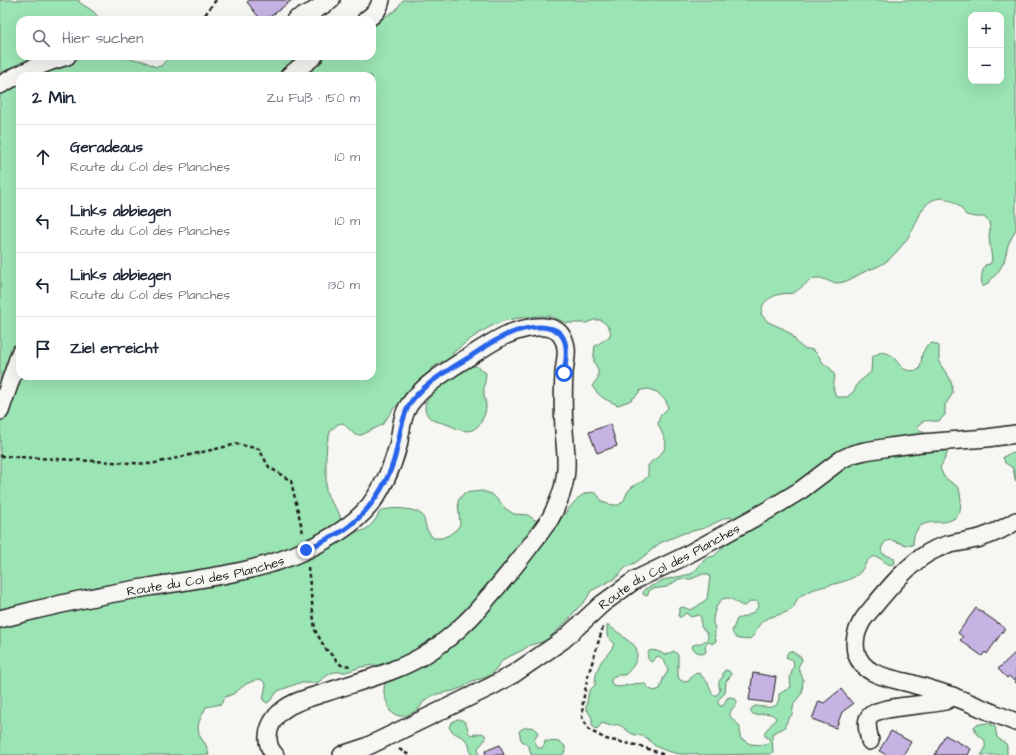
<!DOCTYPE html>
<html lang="de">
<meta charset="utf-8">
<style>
:root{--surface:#fff;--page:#f2f2f3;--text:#1f2937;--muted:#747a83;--line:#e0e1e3}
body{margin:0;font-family:"Architects Daughter",sans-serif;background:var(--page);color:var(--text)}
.controls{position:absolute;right:12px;top:12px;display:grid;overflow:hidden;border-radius:8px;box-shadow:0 4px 16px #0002}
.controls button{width:36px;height:36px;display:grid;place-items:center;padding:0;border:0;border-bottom:1px solid var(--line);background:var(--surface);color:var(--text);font:20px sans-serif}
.stop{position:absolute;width:12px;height:12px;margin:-9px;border:3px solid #2563eb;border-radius:50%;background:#fff}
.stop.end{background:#2563eb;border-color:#fff;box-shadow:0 1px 4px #0008}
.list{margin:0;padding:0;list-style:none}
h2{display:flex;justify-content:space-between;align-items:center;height:52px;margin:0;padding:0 16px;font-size:17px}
h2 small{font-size:13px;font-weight:400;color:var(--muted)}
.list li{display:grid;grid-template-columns:26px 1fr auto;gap:12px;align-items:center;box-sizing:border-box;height:64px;padding:0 16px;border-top:1px solid var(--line)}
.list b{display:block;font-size:15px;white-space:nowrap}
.list p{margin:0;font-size:13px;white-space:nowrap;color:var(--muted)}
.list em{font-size:13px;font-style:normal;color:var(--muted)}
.icon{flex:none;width:22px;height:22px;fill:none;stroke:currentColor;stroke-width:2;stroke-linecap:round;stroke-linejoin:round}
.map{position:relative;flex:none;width:1016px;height:755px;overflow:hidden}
.search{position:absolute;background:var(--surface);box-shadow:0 4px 16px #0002;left:16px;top:16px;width:360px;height:44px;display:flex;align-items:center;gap:10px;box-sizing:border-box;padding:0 14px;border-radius:12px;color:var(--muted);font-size:15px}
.panel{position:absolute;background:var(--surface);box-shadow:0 4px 16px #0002;left:16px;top:72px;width:360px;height:308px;border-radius:12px}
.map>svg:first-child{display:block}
.green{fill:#9be4b3;stroke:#5c8068;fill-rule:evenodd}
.building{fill:#c7b3e3;stroke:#1c1c1c}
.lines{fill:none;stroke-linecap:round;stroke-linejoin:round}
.minor-casing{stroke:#1c1c1c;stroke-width:20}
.path{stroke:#1c1c1c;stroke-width:2.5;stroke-dasharray:4 3;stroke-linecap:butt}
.minor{stroke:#f6f6f2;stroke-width:17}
.route{stroke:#2563eb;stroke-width:5}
.labels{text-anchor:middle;stroke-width:3.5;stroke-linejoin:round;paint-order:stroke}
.street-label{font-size:13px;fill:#1c1c1c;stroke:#f6f6f2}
</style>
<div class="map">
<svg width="1016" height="755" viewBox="0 0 1016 755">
<rect width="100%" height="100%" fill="#f6f6f2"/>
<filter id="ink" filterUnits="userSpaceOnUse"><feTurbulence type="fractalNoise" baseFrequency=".025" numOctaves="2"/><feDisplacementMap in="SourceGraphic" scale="8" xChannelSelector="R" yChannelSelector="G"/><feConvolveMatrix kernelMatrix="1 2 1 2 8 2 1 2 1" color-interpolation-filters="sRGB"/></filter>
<g filter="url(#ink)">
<path class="green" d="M0,0H79V2L94,12L100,20H20V56H117L143,61L156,67L161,66L170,56H372V27L383,18L396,10L403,0H1016V229L1008,245L1004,262L998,272L987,284L983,287C980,280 982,272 985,265L990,264L992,260L989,237L990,229L989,222L984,217H975L966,215C958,201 940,191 926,205C921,210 919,217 916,223C911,236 895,256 884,263C877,268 869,269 862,273C854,277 846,283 836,283C829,283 824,277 816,278C809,279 800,290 793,293C789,294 785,293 781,294C775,295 766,299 763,305C762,307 762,311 761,314L768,322L784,329L792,335L797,343L803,348L813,350L819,356L822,362L831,369L835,376L833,387L836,397H847L854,391L858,383L871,372L872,357L881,352C884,353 888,353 891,355C902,365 900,373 919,370L921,363L922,354L927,345L933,343L939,346V362L942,367L949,377L952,385L953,393L945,405V415L939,421C928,422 923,417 917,428L946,447L948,452L940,468L944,477L959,488L961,499L960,512C958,514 956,518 953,519C942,526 926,517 917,530C914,534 913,539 913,545C901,548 887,530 881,550L883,554L894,558L895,563C886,569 882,555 873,557C866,559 865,567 861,571C859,574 857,575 854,577C838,586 817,585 802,595C795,599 796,605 792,609C788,613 772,616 766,619C753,625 759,643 740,639C735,638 734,636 732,631L737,619C746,616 756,614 759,604L756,601H752L744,606C737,605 734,598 726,598C717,599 713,614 713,622C713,624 714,626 715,628C715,633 714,636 716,641L712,644L710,642L707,643L705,647L706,652L703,654L697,652L692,648L693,645C706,642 715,638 701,627V617L698,615L691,617L686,613L681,617H679L678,615L680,608L683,607L690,610L696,607L707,599L710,577L708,574H703L691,579H679L667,587L652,589L649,591L648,595L646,596L643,594V592L645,589L656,584L663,580L691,574C700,569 700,558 714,556L734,537L738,535L733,517L725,518L705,528L684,533L660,543L638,561L625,568L619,575L614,579L591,591L586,600L575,611L569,619L547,640L542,642L530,645L523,650L504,659L497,667L492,674L484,678L472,681L464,687L453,691L437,694L430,697L425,700L418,710L405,716H399L394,714L390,711L384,694V688L387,678L381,666L374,665L361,667L346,672H334L328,675L317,683H299L278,691L270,701L267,703L263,700L266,684L262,680L258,679L246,684L233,694L225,697L221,704L206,707L199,722L198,727L199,735L206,745L209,755H0ZM971,15H1001V81H971ZM20,76H372V376H20ZM538,316H551L566,323H586L594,320H601L607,325L611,332L609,337L595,346L594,354V362L598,370V378L592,386C599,397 606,400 618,405L629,401L635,397L641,390L648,389L657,392L666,401L668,408L660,416L658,424L666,442L664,450L658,457L651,462L648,466V476L643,481L632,487L628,491L624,500L619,505C614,505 608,505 603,502C600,500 599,494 595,493C578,488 566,516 555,525L535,520L528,515L514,514L506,509L492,494L482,491L464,493L458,501L460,524L457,529L449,535L442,538H433C431,535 429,533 427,530C425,525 425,519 422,515C416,508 387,506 380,512C378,514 377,518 375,520C369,528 364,532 354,532L341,521L339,513L329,499L326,491V457L327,442L331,430L338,424L343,423L355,435H362L371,430L376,428L383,424L394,408L401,402L408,393L427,375L431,369L441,362H447L459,371C455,378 446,381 440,386C437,388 434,392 432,395C430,397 427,399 426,402C424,407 425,413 429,417C433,422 443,422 451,426C465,433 476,434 483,418C485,414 486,410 486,406C486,402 484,398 484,394C483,387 486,380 486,373L476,366H469L452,354C465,342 490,324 507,320C517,318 528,317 538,316Z
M1011,453L1016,454V481L1015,479L1014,473L1012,467L1005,463L1003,457Z
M607,625H609C612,629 615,630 619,633C622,634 623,637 626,639C632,644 637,645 637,653C637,663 632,668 625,675H617L613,677L611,681L612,685C620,689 625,685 633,684C637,683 641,684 644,683L650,689L654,691L660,689L663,679L668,671C667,665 664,660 659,656L656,657L655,659L651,662C647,659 647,656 649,651C654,649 660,652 665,655L674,651L678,655V675L679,679L684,682L689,681L693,674L699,673L708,683L713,695H717L720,691C719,685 717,681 723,677V673L725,670L729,671L731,674L729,678L726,681L725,693L718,700V703L720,706H723L727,698L730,697C741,700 737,703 732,709C730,712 730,713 730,716C739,727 741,722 740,738L750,744L764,745L770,742L769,739L764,735C766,727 773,725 776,718C770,711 764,714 756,715L751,713V709L755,706C761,706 773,710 777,704C779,701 779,696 779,694L791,687L790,677L794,665L793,660L786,657L787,654L789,651C795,652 796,655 801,657L802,660L798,667L803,679L802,693L794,703L792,715L788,719L784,728L773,733L772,735L773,752L771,754L701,755C694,752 687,755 680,754C673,753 659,749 654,745C650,742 649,739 645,737C641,735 636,736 633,734C625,731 621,721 611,726L602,723L597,729L594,728L592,725V718L586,708L589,691L595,685C595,677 597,669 601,662C605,655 612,652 614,643L607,636Z
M457,719C465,719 468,725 468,732L471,735L482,733L485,735L486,739L478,748L479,755H471C470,752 470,748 469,745C466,735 453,736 449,727L451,723Z
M986,723L991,724L995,727L997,737L999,739L1005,743L1007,746V755H981C986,749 986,746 984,739C979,736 975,733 974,727L976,725Z
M531,727L535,729L538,733L534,740L538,748H542L544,745L545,741L560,742L565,746V751L563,755H531L529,747L521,740L519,731L524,728Z"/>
<path class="building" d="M250,0H292L266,20H261L247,2Z
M610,424L617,446L597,453L589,432Z
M976,608L1005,628L987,654L985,652L982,656L960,640L963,637L958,633Z
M1016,652V683L1009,676L1007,678L998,669Z
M753,673L776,677L772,703L749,700Z
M841,689L853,704L842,712L836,728L812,719L819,701L824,703Z
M891,731L911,742L903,755H887L879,751Z
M945,735L971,749L968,755H935Z
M500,745L504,755H486L485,751Z"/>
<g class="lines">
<g class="minor-casing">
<g id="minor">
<path d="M295,20L312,12L331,0"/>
<path d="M366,20C374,14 379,10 381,0"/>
<path d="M289,76L314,56"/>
<path d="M0,85C22,72 42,63 67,56"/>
<path d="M0,411L20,353"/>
<path d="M1016,521C1005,528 993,534 980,538C962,543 946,542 928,553C908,565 889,588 874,606C869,612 863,618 860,625C856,633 854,643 856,652C862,674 885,677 905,682C917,685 930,689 943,693C968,701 991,713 1016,722"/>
<path id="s1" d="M0,619C49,606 99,595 149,587C203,578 257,573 306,550C329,539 353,526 370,505C383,488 392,468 398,446C401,433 401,417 409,405C423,385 447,371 467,358C479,351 491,342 504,336C519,329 550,320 561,335C570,347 565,360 564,373C563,392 563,411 564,430C565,446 568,462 565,478C563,493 557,506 550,519C532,544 513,569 492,593C484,602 476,613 466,622C446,642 420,660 393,670C371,679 347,685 324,693C311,697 294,701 283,710C272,718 264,734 270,748C271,750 273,753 275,755"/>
<path d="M870,741C869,735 865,723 869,717C875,706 931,705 945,701C948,700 950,698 953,696"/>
<path id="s2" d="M342,755L366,747L492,686L515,673L563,640L602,604L635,580L683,557L770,509L801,490L842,459L853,454L865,451L890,447L922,443L987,438L1016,434"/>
</g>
</g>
<path class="path" d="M201,20L216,0
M0,456L151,464L237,444L259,449L269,467L291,481L303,533
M308,567L315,630L325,648L341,665L351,666
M603,627L588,676L583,701L582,717L589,730L606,739L640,746L665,755
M399,749L409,755"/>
<use href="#minor" class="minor"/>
</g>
</g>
<g class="lines" filter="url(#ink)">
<path class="route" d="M306,550C319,543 332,537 344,530C367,514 386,487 394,460C399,443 400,423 408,407C417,388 450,369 468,358C480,350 492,342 504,336C516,330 535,325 548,328C571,331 567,357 564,373"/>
</g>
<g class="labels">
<g class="street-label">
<text dy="5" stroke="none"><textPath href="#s2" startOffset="380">Route du Col des Planches</textPath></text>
<text dy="5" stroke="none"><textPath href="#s1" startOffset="210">Route du Col des Planches</textPath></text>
</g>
</g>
</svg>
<div class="controls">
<button>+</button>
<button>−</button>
</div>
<div class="stop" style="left:564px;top:373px"></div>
<div class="stop end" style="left:306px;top:550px"></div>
<div class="search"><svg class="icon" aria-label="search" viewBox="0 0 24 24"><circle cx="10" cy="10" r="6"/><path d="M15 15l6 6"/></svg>Hier suchen</div>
<section class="panel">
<h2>2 Min.<small>Zu Fuß · 150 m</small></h2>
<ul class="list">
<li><svg class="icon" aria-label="ahead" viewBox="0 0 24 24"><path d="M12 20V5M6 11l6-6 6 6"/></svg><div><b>Geradeaus</b><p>Route du Col des Planches</p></div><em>10 m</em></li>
<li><svg class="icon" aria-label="left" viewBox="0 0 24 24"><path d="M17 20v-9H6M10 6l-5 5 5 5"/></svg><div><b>Links abbiegen</b><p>Route du Col des Planches</p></div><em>10 m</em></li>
<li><svg class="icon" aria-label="left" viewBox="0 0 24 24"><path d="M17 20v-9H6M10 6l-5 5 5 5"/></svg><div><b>Links abbiegen</b><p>Route du Col des Planches</p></div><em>130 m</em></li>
<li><svg class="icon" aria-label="arrive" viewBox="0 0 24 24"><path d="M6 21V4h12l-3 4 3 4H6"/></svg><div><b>Ziel erreicht</b></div></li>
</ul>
</section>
</div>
